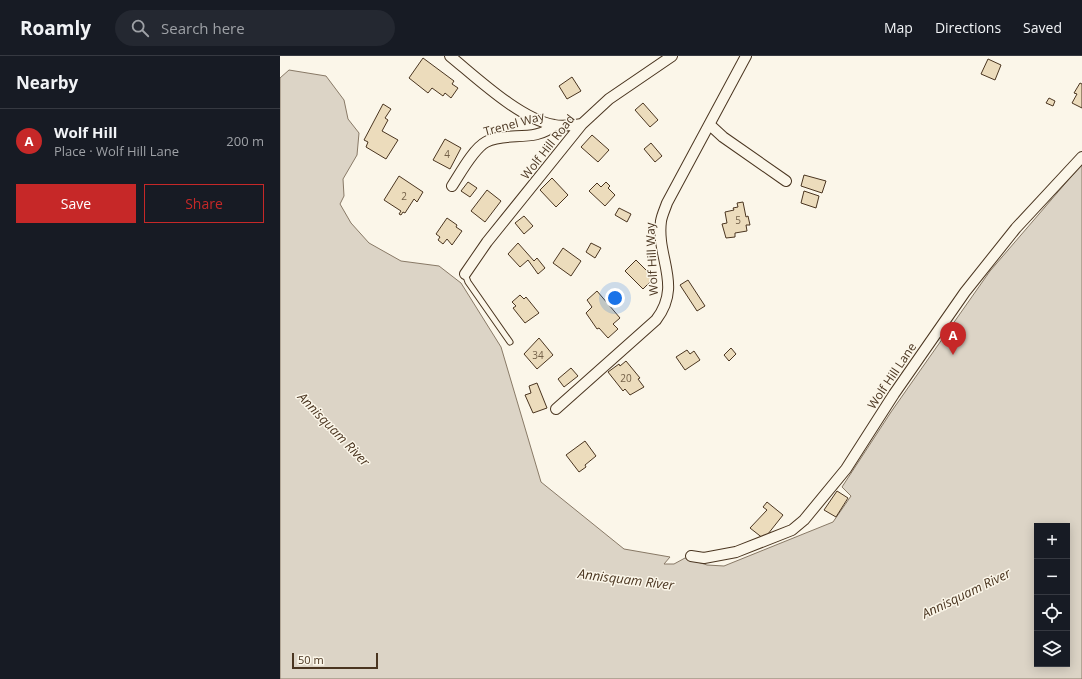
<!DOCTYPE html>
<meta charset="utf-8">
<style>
:root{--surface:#171b24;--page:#242831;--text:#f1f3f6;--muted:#9ea1a6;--line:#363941;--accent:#c62828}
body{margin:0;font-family:"Open Sans",sans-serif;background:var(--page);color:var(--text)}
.controls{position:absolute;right:12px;bottom:12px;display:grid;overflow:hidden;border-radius:0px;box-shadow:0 2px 10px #0003}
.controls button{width:36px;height:36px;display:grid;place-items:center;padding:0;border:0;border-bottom:1px solid var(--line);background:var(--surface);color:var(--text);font:20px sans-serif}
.scale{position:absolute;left:12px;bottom:10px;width:86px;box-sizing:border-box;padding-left:4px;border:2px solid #4a3520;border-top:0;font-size:11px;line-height:14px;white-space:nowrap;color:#4a3520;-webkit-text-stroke:3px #fbf6e9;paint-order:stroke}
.you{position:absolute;left:335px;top:242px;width:14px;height:14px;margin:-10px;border:3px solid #fff;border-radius:50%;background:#1a73e8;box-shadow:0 0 0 6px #1a73e833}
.badge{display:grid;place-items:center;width:26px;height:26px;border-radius:50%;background:var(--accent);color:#fff;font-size:13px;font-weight:700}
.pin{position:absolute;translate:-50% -33px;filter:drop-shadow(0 1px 2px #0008)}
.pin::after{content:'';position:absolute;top:21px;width:14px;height:12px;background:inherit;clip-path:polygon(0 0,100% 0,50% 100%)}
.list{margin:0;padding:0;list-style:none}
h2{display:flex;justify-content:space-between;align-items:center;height:52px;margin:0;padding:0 16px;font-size:17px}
h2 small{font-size:13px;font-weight:400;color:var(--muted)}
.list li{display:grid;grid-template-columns:26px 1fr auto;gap:12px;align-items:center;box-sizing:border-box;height:64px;padding:0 16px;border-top:1px solid var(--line)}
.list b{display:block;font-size:15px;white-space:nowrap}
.list p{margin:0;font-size:13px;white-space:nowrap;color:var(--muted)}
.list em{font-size:13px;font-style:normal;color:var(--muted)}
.actions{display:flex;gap:8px;padding:12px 16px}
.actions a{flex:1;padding:9px 0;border:1px solid var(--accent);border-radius:0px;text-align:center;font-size:14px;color:var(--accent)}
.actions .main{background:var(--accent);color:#fff}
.icon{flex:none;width:22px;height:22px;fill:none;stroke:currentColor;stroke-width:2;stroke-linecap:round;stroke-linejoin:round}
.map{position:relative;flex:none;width:802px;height:623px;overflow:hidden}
header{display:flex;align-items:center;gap:24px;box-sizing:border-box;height:56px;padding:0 20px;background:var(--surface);border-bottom:1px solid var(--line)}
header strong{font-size:19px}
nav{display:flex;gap:22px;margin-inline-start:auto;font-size:14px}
.search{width:280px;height:36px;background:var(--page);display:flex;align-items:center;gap:10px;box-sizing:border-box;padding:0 14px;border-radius:22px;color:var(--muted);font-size:15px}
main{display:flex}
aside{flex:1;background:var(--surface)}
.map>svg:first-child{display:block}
.water{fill:#dcd4c6;stroke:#887966;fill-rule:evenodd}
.building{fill:#ecdcbc;stroke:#4a3520}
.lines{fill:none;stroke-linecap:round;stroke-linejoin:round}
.lane-casing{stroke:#4a3520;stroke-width:7}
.street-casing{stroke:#4a3520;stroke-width:12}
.lane{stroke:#fbf6e9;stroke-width:5}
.street{stroke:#fbf6e9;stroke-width:10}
.labels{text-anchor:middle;stroke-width:3;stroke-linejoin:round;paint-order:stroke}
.number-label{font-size:10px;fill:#725f47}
.street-label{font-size:12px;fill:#4a3520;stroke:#fbf6e9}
.water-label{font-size:13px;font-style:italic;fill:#4a3520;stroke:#fbf6e9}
</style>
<header>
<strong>Roamly</strong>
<div class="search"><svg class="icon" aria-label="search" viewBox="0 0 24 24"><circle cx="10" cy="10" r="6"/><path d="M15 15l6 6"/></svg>Search here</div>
<nav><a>Map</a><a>Directions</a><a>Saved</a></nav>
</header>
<main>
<aside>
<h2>Nearby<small></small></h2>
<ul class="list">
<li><span class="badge">A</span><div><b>Wolf Hill</b><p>Place · Wolf Hill Lane</p></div><em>200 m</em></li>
</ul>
<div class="actions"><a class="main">Save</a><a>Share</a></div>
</aside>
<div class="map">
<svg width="802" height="623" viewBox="0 0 802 623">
<rect width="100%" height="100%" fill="#fbf6e9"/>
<path class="water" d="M9,14L46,20L64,44L68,63L79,77L77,99L63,123L64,140L60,148L71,167L89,187L121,205L159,210L181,227L221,291L261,426L344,493L390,501L384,508H394L405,502L427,509L444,510L553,466L571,440L562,431L611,356L710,215L802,108V623H0V22ZM757,470H787V608H757Z"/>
<path class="building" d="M143,2L174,25L172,28L178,32L171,42L165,37L163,40L152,32L148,37L129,22Z
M708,3L721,9L715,24L701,18Z
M292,21L301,35L287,43L279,30Z
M800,27L802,28V52L792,47L797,38L794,37Z
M769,42L775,45L773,50L766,47Z
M363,47L378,64L370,71L355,54Z
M103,48L111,53L105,62L108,64L102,75L118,84L106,103L86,91L88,86L84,84Z
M312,79L329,94L318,106L301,91Z
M165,83L181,92L170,113L153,104Z
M371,87L382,100L375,106L364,93Z
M524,119L546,125L542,137L521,130Z
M119,120L143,136L137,146L134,143L125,157L123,156L121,159L119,158L121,155L104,144Z
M272,122L288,139L276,151L260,134Z
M188,126L197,132L190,141L181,135Z
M326,126L330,130L328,132L335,139L325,150L309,135L317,127L321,131Z
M207,134L221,145L205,166L191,155Z
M524,135L539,140L536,152L521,147Z
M463,146L466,161L468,160L470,169H466L467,175L455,177V181L446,182L442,168L447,167L445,156L454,154L453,152L458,151L457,147Z
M339,152L351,158L347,166L335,159Z
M244,160L253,170L244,178L235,167Z
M167,162L177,169L176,171L182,175L172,189L167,183L163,188L158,184L160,181L156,178Z
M238,187L254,205L257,202L265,212L258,218L248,204L240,211L228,198Z
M311,187L321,192L315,202L306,196Z
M283,192L301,205L291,220L273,207Z
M356,204L374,222L363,233L345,215Z
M408,224L425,250L417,255L400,229Z
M317,235L340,262L333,268L338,273L328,282L319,272L317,273L306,257L312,251L307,244Z
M240,239L244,243L246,241L259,257L245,267L233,252L236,250L232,246Z
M259,282L273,299L257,313L244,298Z
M451,292L456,298L449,305L444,299Z
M407,294L410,298L414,295L420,304L405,314L396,301Z
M346,305L360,322L358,323L364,331L350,339L345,333L343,335L328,316L339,308L340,310Z
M291,312L298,320L284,331L278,323Z
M257,327L267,352L253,357L245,339L251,337L249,330Z
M305,385L316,400L305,409L306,411L299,416L286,399Z
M557,435L568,442L556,461L544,454Z
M487,446L503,459L484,483L470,472L487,454L483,451Z"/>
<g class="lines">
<g class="lane-casing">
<path id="lane" d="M185,218L188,226L230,286"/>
</g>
<g class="street-casing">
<path id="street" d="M170,0C197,22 240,63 274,69C283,71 293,69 302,68
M430,69L443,81L506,125
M172,130C180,118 193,93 206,86C226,75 256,87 274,69
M185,218L207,186L302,68L329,43L392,0
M276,353L376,264C403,229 376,202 381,165C382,159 385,153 387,147L466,0
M411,500L424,502L456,496L512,474L524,464L566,413L614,338L685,236L736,172L802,101"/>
</g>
<use href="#lane" class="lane"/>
<use href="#street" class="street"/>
</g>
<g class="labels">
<g class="number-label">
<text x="167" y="102">4</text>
<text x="124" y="144">2</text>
<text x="458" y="168">5</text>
<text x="258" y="303">34</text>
<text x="346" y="326">20</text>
</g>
<g class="street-label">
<text transform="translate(234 68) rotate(-15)" y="4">Trenel Way</text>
<text transform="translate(268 91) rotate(-52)" y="4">Wolf Hill Road</text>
<text transform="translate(372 203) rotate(-93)" y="4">Wolf Hill Way</text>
<text transform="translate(612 320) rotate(-56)" y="4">Wolf Hill Lane</text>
</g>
<g class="water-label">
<text transform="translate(54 373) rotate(46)" y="5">Annisquam River</text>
<text transform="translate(346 523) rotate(7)" y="5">Annisquam River</text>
<text transform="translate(686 537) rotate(-26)" y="5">Annisquam River</text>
</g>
</g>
</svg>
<div class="controls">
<button>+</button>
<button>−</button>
<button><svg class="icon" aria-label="locate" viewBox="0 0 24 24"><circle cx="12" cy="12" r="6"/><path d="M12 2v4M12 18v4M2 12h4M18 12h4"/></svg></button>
<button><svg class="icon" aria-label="layers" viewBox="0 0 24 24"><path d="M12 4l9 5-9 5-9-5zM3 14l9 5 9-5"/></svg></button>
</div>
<div class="scale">50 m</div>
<div class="you"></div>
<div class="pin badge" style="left:673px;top:299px">A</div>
</div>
</main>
